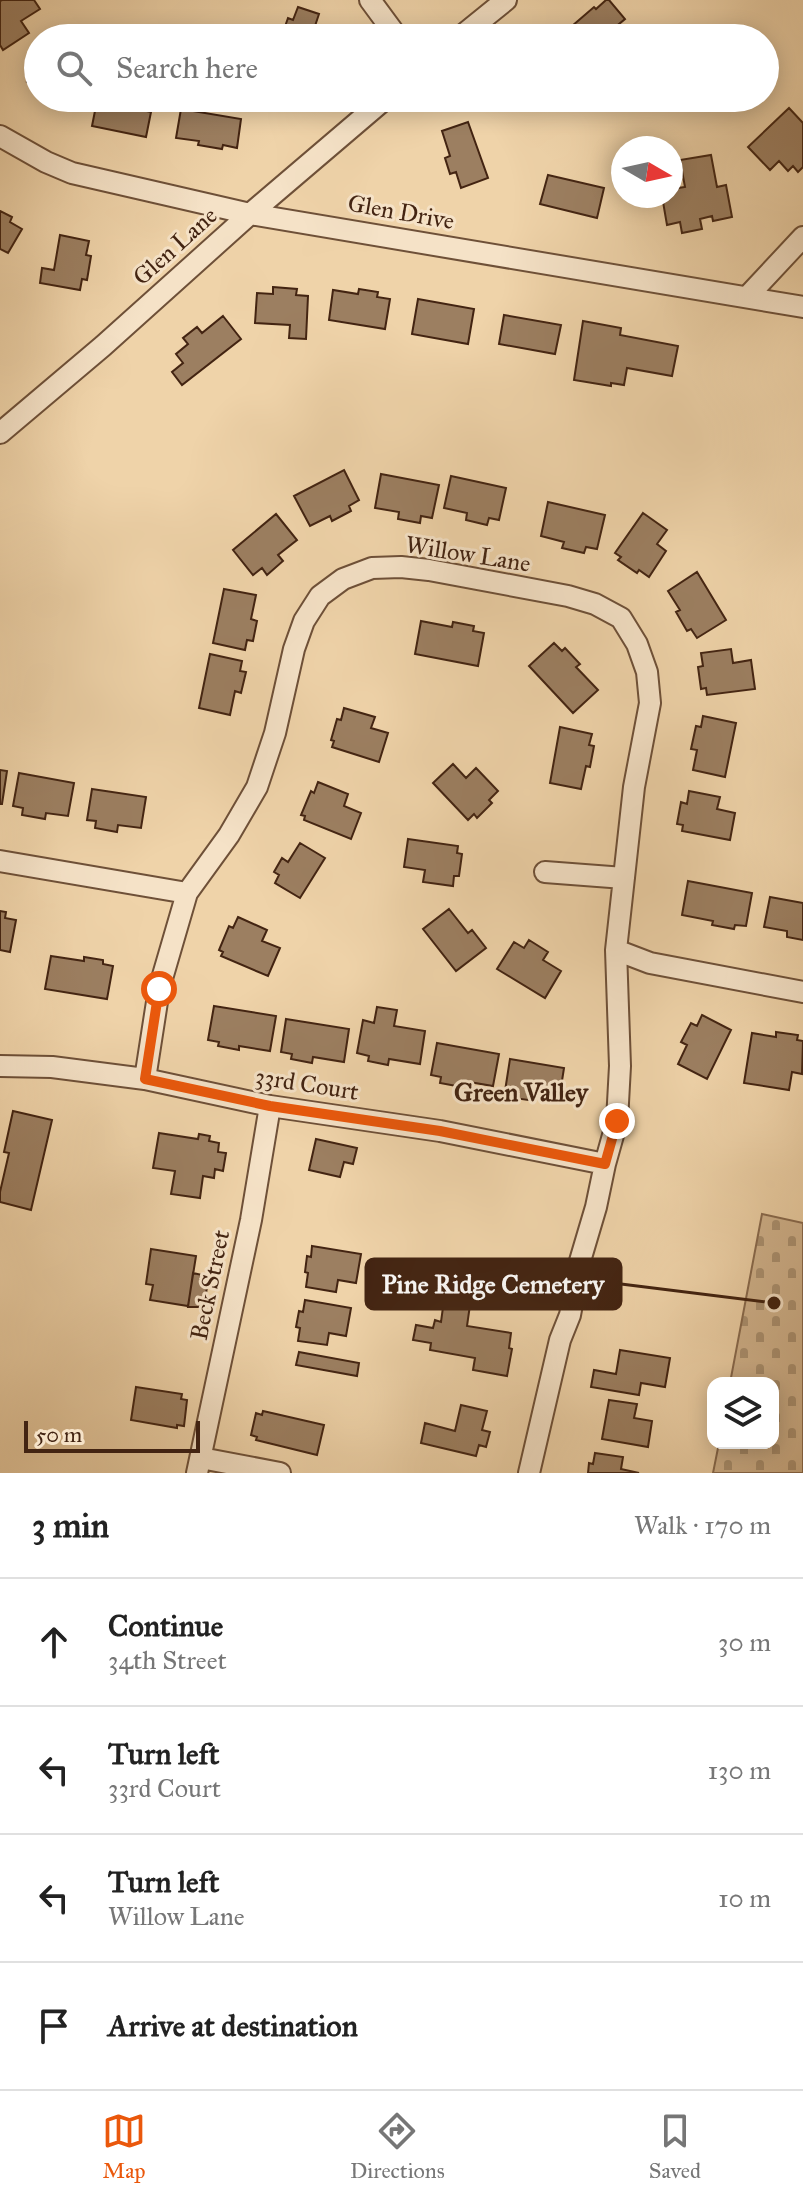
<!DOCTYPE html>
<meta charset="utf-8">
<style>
:root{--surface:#fff;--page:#f2f2f2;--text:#222;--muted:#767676;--line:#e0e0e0;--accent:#ea580c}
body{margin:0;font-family:"IM FELL Great Primer",serif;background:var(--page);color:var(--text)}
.controls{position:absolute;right:24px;bottom:24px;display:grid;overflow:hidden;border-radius:16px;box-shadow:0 4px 20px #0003}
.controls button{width:72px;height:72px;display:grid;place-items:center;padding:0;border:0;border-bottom:2px solid var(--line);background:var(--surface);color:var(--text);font:40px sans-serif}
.compass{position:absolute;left:611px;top:136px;width:72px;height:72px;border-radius:50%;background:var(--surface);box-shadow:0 4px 20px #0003;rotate:99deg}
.scale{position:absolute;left:24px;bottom:20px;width:176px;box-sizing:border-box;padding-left:8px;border:4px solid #432412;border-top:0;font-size:22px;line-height:28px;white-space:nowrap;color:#432412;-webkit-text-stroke:6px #f5e2c7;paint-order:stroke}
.stop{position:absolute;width:24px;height:24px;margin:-18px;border:6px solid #ea580c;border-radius:50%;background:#fff}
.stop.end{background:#ea580c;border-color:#fff;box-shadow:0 2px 8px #0008}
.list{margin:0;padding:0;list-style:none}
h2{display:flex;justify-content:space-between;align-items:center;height:104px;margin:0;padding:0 32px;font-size:34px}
h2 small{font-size:26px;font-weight:400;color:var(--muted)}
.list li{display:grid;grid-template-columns:52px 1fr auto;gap:24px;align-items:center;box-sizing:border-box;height:128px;padding:0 32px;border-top:2px solid var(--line)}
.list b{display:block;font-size:30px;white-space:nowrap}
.list p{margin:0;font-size:26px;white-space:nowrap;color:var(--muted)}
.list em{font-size:26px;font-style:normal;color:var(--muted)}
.icon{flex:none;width:44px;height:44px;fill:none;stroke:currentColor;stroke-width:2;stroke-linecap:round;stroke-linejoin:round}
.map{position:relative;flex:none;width:803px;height:1473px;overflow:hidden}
.search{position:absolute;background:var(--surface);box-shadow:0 4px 20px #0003;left:24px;right:24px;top:24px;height:88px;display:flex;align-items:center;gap:20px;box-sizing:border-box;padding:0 28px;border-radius:44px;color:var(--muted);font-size:30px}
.sheet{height:616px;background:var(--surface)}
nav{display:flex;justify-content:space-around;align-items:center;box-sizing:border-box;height:112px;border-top:2px solid var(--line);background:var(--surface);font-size:22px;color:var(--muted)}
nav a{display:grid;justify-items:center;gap:4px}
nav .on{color:var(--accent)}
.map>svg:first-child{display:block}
.cemetery{fill:url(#cemetery-stones);stroke:#8a6c50;stroke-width:2}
.building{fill:#9c7f61;stroke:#432412;stroke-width:2}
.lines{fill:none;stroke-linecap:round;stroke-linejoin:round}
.street-casing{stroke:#6e5038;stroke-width:24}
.street{stroke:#f5e2c7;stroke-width:20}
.route{stroke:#ea580c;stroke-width:10}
.labels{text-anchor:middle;stroke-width:6;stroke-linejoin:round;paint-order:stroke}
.street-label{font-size:24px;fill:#432412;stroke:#f5e2c7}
.neighbourhood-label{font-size:26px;font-weight:bold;fill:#432412;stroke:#f5e2c7}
.leader{fill:none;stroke:#432412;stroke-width:3}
.callout-dot{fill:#432412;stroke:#f5e2c7;stroke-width:3}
.callout{fill:#432412;stroke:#432412;stroke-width:3}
.callout-label{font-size:26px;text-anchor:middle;font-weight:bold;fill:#fff}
</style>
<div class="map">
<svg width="803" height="1473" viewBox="0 0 803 1473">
<defs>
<pattern id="cemetery-stones" width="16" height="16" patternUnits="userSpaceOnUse" patternTransform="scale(2)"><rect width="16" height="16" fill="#d2b58f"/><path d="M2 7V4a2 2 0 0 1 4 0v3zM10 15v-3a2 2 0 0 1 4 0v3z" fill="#ac9373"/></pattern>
</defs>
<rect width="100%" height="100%" fill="#efd3a9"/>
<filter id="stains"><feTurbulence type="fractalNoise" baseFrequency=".0025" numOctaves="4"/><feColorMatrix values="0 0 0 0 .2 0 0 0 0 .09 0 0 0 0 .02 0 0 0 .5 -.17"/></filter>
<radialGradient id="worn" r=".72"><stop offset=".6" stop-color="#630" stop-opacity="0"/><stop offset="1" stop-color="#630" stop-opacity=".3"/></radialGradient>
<path class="cemetery" d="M762,1214L803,1223V1473H713L719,1443H773V1383H730Z"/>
<path class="building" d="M2,0H34L40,9L21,21L29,33L3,50L0,45V1Z
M606,0H609L625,19L602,38H568L564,33L594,7L596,9Z
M298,7L319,14L311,38H281L288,18L293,20Z
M38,58V89L37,90L27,82L30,79L26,74Z
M103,98H144L142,110L151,112L146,137L92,126L97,101L102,102Z
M789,108L803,123V167L798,172L793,166L788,171L779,161L770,170L748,147Z
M181,109L241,119L237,148L223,145L222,149L198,145L199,141L176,138Z
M468,122L488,178L461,188L456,172L450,174L445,158L450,156L442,131Z
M711,155L717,187L726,185L732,217L713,221L712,216L700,219L702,229L682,233L680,222L667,225L662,196H671V185L678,184V188L685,187L680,160Z
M548,175L604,188L597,218L540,204Z
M0,211L12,217L10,222L22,229L8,253L0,249Z
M60,235L89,241L86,255L91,256L87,280L82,279L80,290L40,283L42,268L54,270Z
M273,287L297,289L296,295L308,296L306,339L289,338L290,325L255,323L257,293L273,294Z
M359,289L378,292L377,297L390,299L385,329L329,320L333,290L358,294Z
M418,299L474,309L468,344L412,334Z
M504,315L561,325L555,354L499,344Z
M223,316L241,339L182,385L172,372L183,363L176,354L188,344L183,338L197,327L202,333Z
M583,321L621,328L620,335L678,346L672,376L627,368L624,385L611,383V386L574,380Z
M344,470L359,500L349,506L351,511L332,521L330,516L310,526L294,496Z
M381,474L439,485L432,518L421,516L420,523L398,519L399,512L375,508Z
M451,476L506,488L499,520L489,518L487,525L466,520L467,513L444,508Z
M548,502L605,515L597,549L586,547L584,553L562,548L564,542L541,536Z
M643,513L667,530L657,544L666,551L649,577L639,570L637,573L618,560L621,557L615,553Z
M276,514L297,540L278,555L283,561L267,575L262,568L253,575L233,550Z
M697,572L726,620L697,638L691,629L687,631L676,612L680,610L668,591Z
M224,589L256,595L251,619L257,621L253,641L247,640L245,650L213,643Z
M421,621L452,627L453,622L474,626L473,631L484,633L478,666L415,654Z
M554,643L562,651L565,648L580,664L576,667L598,690L573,713L529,666Z
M731,649L733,663L751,660L755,689L707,695L706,688L701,689L698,667L703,666L701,653Z
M210,654L242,661L240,671L246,672L241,693L235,691L230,715L199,708Z
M344,708L375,717L371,728L388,733L379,762L332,747L334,741L331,740L337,719L341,720Z
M703,716L736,723L725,777L693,770L697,750L691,749L696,726L701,727Z
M560,727L592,734L589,745L594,746L590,767L586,766L581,789L550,783Z
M453,764L466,778L476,768L498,791L489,800L492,803L477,818L474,814L468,820L433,783Z
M0,770L7,771L2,804H0Z
M19,773L74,783L68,816L46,813L45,819L22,815L23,808L13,806Z
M318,782L348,794L344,806L361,813L351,839L304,820L305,816L301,815L311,791L314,793Z
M92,789L146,797L141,828L118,825L117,832L95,828L96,821L87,820Z
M689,791L720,797L717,809L735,813L730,840L682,831L683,825L677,824L681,802L687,804Z
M408,839L458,846L457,853L462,854L459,876H454L453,886L423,882L425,870L404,867Z
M300,843L325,858L300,898L275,883L279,875L274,872L282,858L288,862Z
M688,881L752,893L746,926L735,925L734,929L712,925L713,921L682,915Z
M770,897L803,903V940L787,937V931L764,927Z
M449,909L468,933L472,930L486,948L456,971L423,929Z
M0,911L6,912L5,918L16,920L10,952L0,950Z
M238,917L267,930L262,941L280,948L268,976L221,956L223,952L219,950L229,926L233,928Z
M529,940L548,952L543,960L561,971L545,998L497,969L514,942L524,948Z
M51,956L84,961V957L103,960V964L113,966L107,999L45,989Z
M214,1006L276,1016L270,1051L239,1046V1050L218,1046L219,1042L208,1040Z
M377,1007L397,1010L394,1026L425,1031L420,1064L389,1059L388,1065L368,1061L369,1056L357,1053L363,1020L374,1023Z
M702,1015L731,1030L707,1079L678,1064L687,1045L681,1042L691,1023L697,1026Z
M286,1019L349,1029L344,1062L313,1057L312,1063L291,1059L292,1054L281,1052Z
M776,1032L798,1035L797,1040L803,1041L802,1074L792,1072L789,1090L744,1083L752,1033L776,1037Z
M437,1043L499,1054L493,1086L463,1081L462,1087L440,1083L441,1077L431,1075Z
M510,1059L564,1068L559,1100L536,1096L535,1101L514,1098L515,1093L505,1091Z
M13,1111L52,1120L31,1210L0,1202V1192L9,1153L4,1152Z
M159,1133L198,1139L199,1134L210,1136L209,1141L219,1143L218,1152L226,1153L223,1171L215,1169L214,1178L203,1176L200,1198L171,1194L175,1171L153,1168Z
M316,1139L357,1148L353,1164L344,1162L340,1177L309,1170Z
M312,1246L361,1254L356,1283L338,1280L336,1292L306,1287L308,1273L305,1272L307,1256L311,1257Z
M151,1249L196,1256L188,1306L150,1300L153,1285L146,1284Z
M193,1273L202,1275L201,1279L208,1280L204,1307H188Z
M305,1300L351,1308L346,1336L329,1333L327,1345L298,1341L300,1328L296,1327L299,1311L303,1312Z
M444,1300L470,1305L467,1326L511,1333L509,1348L512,1349L507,1376L473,1370L475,1358L430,1350L431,1343L413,1340L416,1325L433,1328L435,1320L441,1322Z
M620,1350L670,1358L665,1387L641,1383L639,1395L591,1387L594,1370L616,1374Z
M299,1352L359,1363L357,1376L296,1365Z
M136,1387L182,1394L181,1399L187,1400L184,1426L177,1425V1428L131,1420Z
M609,1400L637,1404L634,1418L652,1421L648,1447L602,1439Z
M461,1405L487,1411L482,1430L490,1432L486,1447L479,1445L476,1456L421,1443L425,1423L455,1431Z
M263,1411L324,1425L317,1455L256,1440L257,1437L251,1435L256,1413L262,1415Z
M595,1453L623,1457L621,1469L639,1473H588L589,1463L593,1464Z"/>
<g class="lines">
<g class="street-casing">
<path id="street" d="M370,0L398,38
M459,38L506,0
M0,136L46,162L72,173L250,214L803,307
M747,297L803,237
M0,433L103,346L250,214L386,98
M0,861L187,893
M545,872L624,878
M616,950L650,963L803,992
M0,1066L52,1067L145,1079L270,1106L440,1131L605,1164
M145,1079L159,989L187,893L229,835L257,787L275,733L294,649L304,621L320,596L343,579L372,568L401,567L429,570L568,596L595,604L621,618L637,644L647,672L650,703L634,787L616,950L620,1066L617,1121L605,1164L596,1207L580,1261L570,1315L560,1340L529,1473
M201,1458L280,1473
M197,1473L251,1220L270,1106"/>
</g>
<use href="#street" class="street"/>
</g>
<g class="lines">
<path class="route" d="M159,989L145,1079L270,1106L440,1131L605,1164L617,1121"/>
</g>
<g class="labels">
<g class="street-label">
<text transform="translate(401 212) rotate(10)" y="8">Glen Drive</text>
<text transform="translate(175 246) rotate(-42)" y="8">Glen Lane</text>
<text transform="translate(468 554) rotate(9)" y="8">Willow Lane</text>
<text transform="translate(307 1084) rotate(9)" y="8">33rd Court</text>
<text transform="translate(210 1285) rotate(-78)" y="8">Beck Street</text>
</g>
<g class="neighbourhood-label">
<text x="521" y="1101">Green Valley</text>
</g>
</g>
<path class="leader" d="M774 1303L621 1284"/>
<circle class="callout-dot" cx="774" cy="1303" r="8"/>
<rect class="callout" x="366" y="1259" width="255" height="50" rx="8"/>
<g class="callout-label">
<text x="493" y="1293">Pine Ridge Cemetery</text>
</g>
<rect width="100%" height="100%" filter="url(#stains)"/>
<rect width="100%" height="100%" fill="url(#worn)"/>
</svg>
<div class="controls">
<button><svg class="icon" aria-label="layers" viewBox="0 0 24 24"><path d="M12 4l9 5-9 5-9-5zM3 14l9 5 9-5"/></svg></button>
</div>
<svg class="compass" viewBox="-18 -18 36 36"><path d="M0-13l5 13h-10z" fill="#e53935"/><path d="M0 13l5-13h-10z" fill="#767676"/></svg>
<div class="scale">50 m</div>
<div class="stop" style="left:159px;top:989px"></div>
<div class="stop end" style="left:617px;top:1121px"></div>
<div class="search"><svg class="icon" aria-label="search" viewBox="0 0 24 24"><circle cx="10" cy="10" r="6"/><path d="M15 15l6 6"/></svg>Search here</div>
</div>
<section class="sheet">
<h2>3 min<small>Walk · 170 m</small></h2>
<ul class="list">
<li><svg class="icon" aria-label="ahead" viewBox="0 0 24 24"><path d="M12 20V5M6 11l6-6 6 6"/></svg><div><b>Continue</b><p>34th Street</p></div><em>30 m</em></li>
<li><svg class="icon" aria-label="left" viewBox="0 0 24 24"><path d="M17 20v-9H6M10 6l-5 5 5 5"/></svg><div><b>Turn left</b><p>33rd Court</p></div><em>130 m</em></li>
<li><svg class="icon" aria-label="left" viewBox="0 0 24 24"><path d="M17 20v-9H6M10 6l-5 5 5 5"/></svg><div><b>Turn left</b><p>Willow Lane</p></div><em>10 m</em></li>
<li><svg class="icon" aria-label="arrive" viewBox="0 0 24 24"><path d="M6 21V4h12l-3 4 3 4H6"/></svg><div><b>Arrive at destination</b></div></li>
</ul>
</section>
<nav>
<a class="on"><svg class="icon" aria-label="map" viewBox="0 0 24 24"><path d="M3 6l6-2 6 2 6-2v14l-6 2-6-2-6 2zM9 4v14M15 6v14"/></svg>Map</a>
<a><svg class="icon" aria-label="directions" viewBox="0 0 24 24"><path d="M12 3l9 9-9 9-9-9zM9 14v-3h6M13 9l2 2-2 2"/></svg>Directions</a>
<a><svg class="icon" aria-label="saved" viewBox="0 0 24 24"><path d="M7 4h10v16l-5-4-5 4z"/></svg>Saved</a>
</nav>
